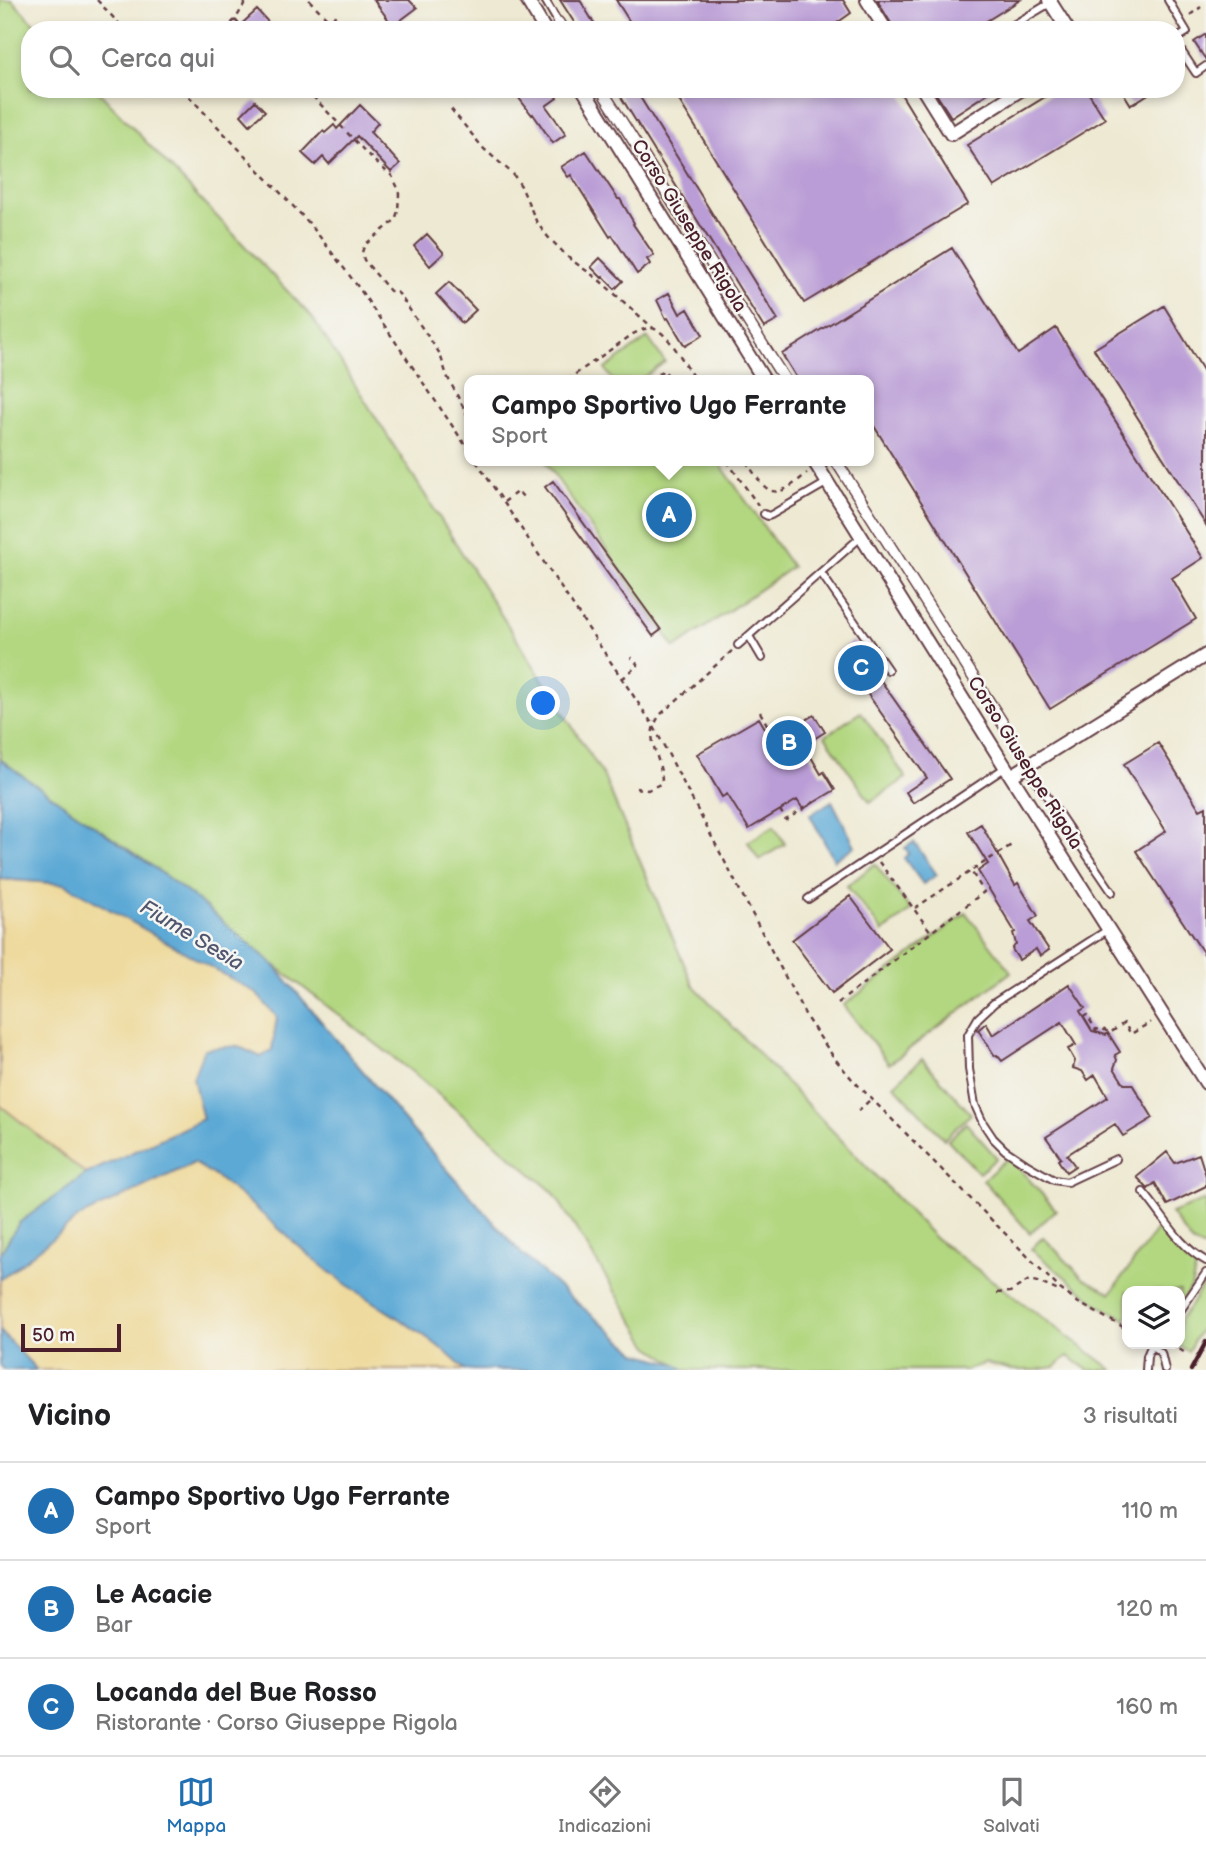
<!DOCTYPE html>
<html lang="it">
<meta charset="utf-8">
<style>
:root{--surface:#fff;--page:#f6f6f6;--text:#202124;--muted:#757577;--line:#e0e0e0;--accent:#1f6fb2}
body{margin:0;font-family:"Balsamiq Sans",sans-serif;background:var(--page);color:var(--text)}
.controls{position:absolute;right:21px;bottom:21px;display:grid;overflow:hidden;border-radius:14px;box-shadow:0 4px 10px #0003}
.controls button{width:63px;height:63px;display:grid;place-items:center;padding:0;border:0;border-bottom:2px solid var(--line);background:var(--surface);color:var(--text);font:35px sans-serif}
.scale{position:absolute;left:21px;bottom:18px;width:100px;box-sizing:border-box;padding-left:7px;border:4px solid #4a1f2b;border-top:0;font-size:19px;line-height:24px;white-space:nowrap;color:#4a1f2b;-webkit-text-stroke:5px #f6f6f2;paint-order:stroke}
.you{position:absolute;left:544px;top:704px;width:24px;height:24px;margin:-18px;border:5px solid #fff;border-radius:50%;background:#1a73e8;box-shadow:0 0 0 10px #1a73e833}
.badge{display:grid;place-items:center;width:46px;height:46px;border-radius:50%;background:var(--accent);color:#fff;font-size:23px;font-weight:700}
.pin{position:absolute;translate:-50% -50%;border:4px solid #fff;box-shadow:0 2px 7px #0006}
.popup{position:absolute;left:464px;top:375px;width:410px;height:91px;box-sizing:border-box;display:grid;place-content:center;border-radius:14px;background:var(--surface);filter:drop-shadow(0 2px 5px #0005);font-size:23px;white-space:nowrap;color:var(--muted)}
.popup b{font-size:26px;color:var(--text)}
.popup::after{content:'';position:absolute;left:50%;top:100%;margin-left:-14px;border:14px solid transparent;border-top-color:var(--surface)}
.list{margin:0;padding:0;list-style:none}
h2{display:flex;justify-content:space-between;align-items:center;height:91px;margin:0;padding:0 28px;font-size:30px}
h2 small{font-size:23px;font-weight:400;color:var(--muted)}
.list li{display:grid;grid-template-columns:46px 1fr auto;gap:21px;align-items:center;box-sizing:border-box;height:98px;padding:0 28px;border-top:2px solid var(--line)}
.list b{display:block;font-size:26px;white-space:nowrap}
.list p{margin:0;font-size:23px;white-space:nowrap;color:var(--muted)}
.list em{font-size:23px;font-style:normal;color:var(--muted)}
.icon{flex:none;width:38px;height:38px;fill:none;stroke:currentColor;stroke-width:2;stroke-linecap:round;stroke-linejoin:round}
.map{position:relative;flex:none;width:1206px;height:1370px;overflow:hidden}
.search{position:absolute;background:var(--surface);box-shadow:0 4px 10px #0003;left:21px;right:21px;top:21px;height:77px;display:flex;align-items:center;gap:18px;box-sizing:border-box;padding:0 24px;border-radius:28px;color:var(--muted);font-size:26px}
.sheet{height:385px;background:var(--surface)}
nav{display:flex;justify-content:space-around;align-items:center;box-sizing:border-box;height:98px;border-top:2px solid var(--line);background:var(--surface);font-size:19px;color:var(--muted)}
nav a{display:grid;justify-items:center;gap:4px}
nav .on{color:var(--accent)}
.map>svg:first-child{display:block}
.green{fill:#b2d780;stroke:#7e7b56;stroke-width:2}
.sand{fill:#eeda9e;stroke:#9c7c64;stroke-width:2}
.water{fill:#5ba9d5;stroke:#526480;stroke-width:2}
.building{fill:#ba9dd6}
.lines{fill:none;stroke-linecap:round;stroke-linejoin:round}
.service-casing{stroke:#633d44;stroke-width:10}
.pedestrian-casing{stroke:#633d44;stroke-width:13}
.minor-casing{stroke:#633d44;stroke-width:16}
.path{stroke:#633d44;stroke-width:2.5;stroke-dasharray:5 5;stroke-linecap:butt}
.service{stroke:#fff;stroke-width:6}
.pedestrian{stroke:#fff;stroke-width:10}
.minor{stroke:#fff;stroke-width:12}
.rail{stroke:#4a1f2b;stroke-width:4.5}
.labels{text-anchor:middle;stroke-width:5;stroke-linejoin:round;paint-order:stroke}
.street-label{font-size:19px;fill:#4a1f2b;stroke:#f6f6f2}
.water-label{font-size:21px;font-style:italic;fill:#51566f;stroke:#f6f6f2}
</style>
<div class="map">
<svg width="1206" height="1370" viewBox="0 0 1206 1370">
<rect width="100%" height="100%" fill="#f6f6f2"/>
<filter id="ink" filterUnits="userSpaceOnUse"><feTurbulence type="fractalNoise" baseFrequency=".0143" numOctaves="2"/><feDisplacementMap in="SourceGraphic" scale="14" xChannelSelector="R" yChannelSelector="G"/><feConvolveMatrix kernelMatrix="1 2 1 2 8 2 1 2 1" color-interpolation-filters="sRGB"/></filter>
<filter id="wash" filterUnits="userSpaceOnUse"><feTurbulence type="fractalNoise" baseFrequency=".00686" numOctaves="4" result="noise"/><feDisplacementMap in="SourceGraphic" scale="28" xChannelSelector="R" yChannelSelector="G"/><feGaussianBlur stdDeviation="1.57" result="paint"/><feColorMatrix in="noise" values="0 0 0 0 0 0 0 0 0 0 0 0 0 0 0 0 0 1.4 0 .05"/><feComposite in="paint" operator="in"/></filter>
<g filter="url(#wash)">
<rect width="100%" height="100%" fill="#eee9d2"/>
<path class="green" d="M0,0H12L40,30H30V89H96L312,317L603,775L693,985L935,1238L1113,1370H1088L1068,1356L1054,1367L1036,1370H1012L985,1363L967,1370H685L649,1346L553,1192L411,1071L273,964L196,899L152,866L20,774L0,759Z
M648,338L665,362L640,380H613L605,369Z
M550,461H718L792,567L675,648L546,463Z
M861,712L906,778L870,802L825,736Z
M774,826L785,844L759,860L748,842Z
M875,864L911,910L883,932L847,886Z
M966,913L1011,972L889,1064L844,1005Z
M922,1059L971,1114L944,1139L894,1085Z
M0,1105L86,1174L19,1223L0,1254Z
M966,1123L997,1158L979,1173L948,1140Z
M1009,1157L1056,1210L1030,1233L983,1180Z
M1206,1200V1248L1193,1244L1171,1213Z
M1157,1229L1196,1267L1191,1288L1180,1302V1291H1127V1320L1099,1305L1031,1249L1043,1237L1084,1279L1111,1293Z
M1206,1280V1319L1188,1351L1176,1344H1180V1319L1189,1308Z"/>
<path class="sand" d="M0,879L65,884L257,993L277,1017L272,1050L261,1057L237,1046L193,1078L203,1119L86,1174L0,1105Z
M194,1163C246,1193 287,1240 335,1276C378,1308 428,1332 465,1370H37L0,1331V1280L81,1216Z"/>
<path class="water" d="M0,759L20,774L152,866L196,899L273,964L413,1131L521,1253L569,1296L637,1353L676,1364L685,1370H465C428,1332 378,1308 335,1276C287,1240 246,1193 194,1163L81,1216L0,1280V1254L19,1223L86,1174L203,1119L193,1078L204,1049L237,1046L261,1057L272,1050L277,1017L256,993L65,884L0,879Z
M832,801L855,846L834,860L810,815Z
M914,842L937,875L923,884L904,858L909,853L905,848Z
M0,1331L37,1370H4L0,1365Z"/>
<g id="blocks">
<path class="building" d="M374,0H409L417,8L393,26Z
M560,0H580L598,30H579Z
M616,0H843L851,13L827,30H635Z
M877,0H1020L972,30H895Z
M257,10L269,23L262,30H235Z
M1206,34V60L1194,42Z
M512,89H551L557,98L546,106L566,134L553,143L533,114L532,115Z
M616,89H635L778,320L764,328Z
M672,89H898L968,204L804,303Z
M933,89H994L951,117Z
M1058,89H1086L1105,119L994,187L967,145Z
M1121,89H1156L1131,105Z
M255,101L265,111L250,125L241,115Z
M360,105L378,123L370,132L400,164L391,172L357,136L329,164L323,157L315,165L302,153L323,131L325,133L334,125L337,129Z
M586,151L618,199H620L634,223L633,224L654,255L647,259L650,264L637,274L612,235L610,237L571,175L568,177L561,167Z
M427,234L444,253L430,266L414,246Z
M952,248L1018,354L1056,328L1203,558L1172,578L1196,619L1050,709L869,418V380H798L782,354Z
M600,258L623,281L615,289L603,277L602,278L591,267Z
M449,282L476,310L462,323L436,294Z
M669,293L680,314L688,309L703,335L685,346L668,318L666,319L657,300Z
M1164,306L1206,375V525L1094,349Z
M553,481L661,630L653,636L545,487Z
M853,641L950,779L913,803L906,792L927,778L838,652Z
M814,715L825,732L804,745L821,774L824,772L835,790L803,809L797,800L749,829L727,794L722,797L697,754L759,718L772,740Z
M1158,743L1200,810L1206,807V957L1136,851L1166,831L1124,764Z
M981,824L1015,885L1018,883L1038,916L1030,921L1049,950L1040,956L1036,949L1019,960L1012,949L1016,944L1013,933L1015,932L978,871L988,864L968,832Z
M850,896L890,949L832,993L792,940Z
M1069,984L1085,1008L1080,1011L1092,1031L1106,1035L1108,1033L1120,1052L1115,1055L1117,1060L1114,1068L1124,1084H1132L1153,1118L1123,1136L1115,1124L1067,1155L1075,1166L1066,1172L1058,1160L1061,1158L1046,1137L1108,1097L1095,1075L1088,1080L1082,1071L1073,1068L1075,1061L1068,1049L1076,1045L1062,1022L1002,1061L997,1055L995,1056L978,1030L986,1023L993,1035Z
M1167,1152L1175,1163L1199,1154L1206,1176V1186L1167,1205L1155,1183L1148,1189L1137,1177Z"/>
</g>
</g>
<g filter="url(#ink)">
<use href="#blocks" fill-opacity="0" stroke="#633d44" stroke-width="2"/>
<g class="lines">
<g class="service-casing">
<path id="service" d="M545,0L558,22
M1168,0L1187,32L1176,39
M1005,30L1050,3
M1176,43L1196,73L1206,66
M764,514L768,516L771,515L828,482
M821,573L888,670
M749,636L762,658
M738,645L862,536
M1027,767L1112,892
M808,899L1006,767
M1109,929L994,1003L978,1018L968,1035L969,1069L975,1105L983,1123L993,1138L1005,1150L1026,1164L1054,1180L1067,1182L1116,1159
M1143,1192C1165,1217 1176,1244 1206,1261
M1180,1311L1206,1273
M1151,1345L1161,1353L1165,1370
M1146,1370L1147,1356L1152,1344"/>
</g>
<g class="pedestrian-casing">
<path id="pedestrian" d="M558,22L563,30
M601,89L785,380
M836,461L1007,730"/>
</g>
<g class="minor-casing">
<path id="minor" d="M527,0L545,30
M867,0L886,30
M1049,0L1068,30
M583,89L764,380
M923,89L951,134L1022,89
M814,461L1011,776L1206,1083
M1011,776L1206,655"/>
</g>
<path class="path" d="M97,0L125,30
M309,0L327,18H332L338,14
M1190,15L1201,7
M235,20L245,30
M224,30L235,20L247,0
M182,89L310,224L359,288L470,452
M306,89L373,160L392,176L397,186L399,194L398,211L396,217L392,223L367,243L363,249L362,253L364,260L390,291H395L399,294L440,354L447,376L470,420
M451,109L484,149L513,174L521,186L537,223L548,237L570,259L598,279L653,328
M567,380L633,334C638,332 644,328 650,328C667,328 686,367 695,380
M650,380L664,370L671,380
M476,461L653,725L808,1020L835,1059L852,1079L1060,1289L1077,1302L1127,1329
M727,461L758,505
M746,461C768,495 773,503 807,473
M504,502L518,491L523,497
M622,679L638,665L631,657
M760,712L788,762L795,769
M636,788L648,790L662,783C662,754 641,739 661,714L733,650
M780,810L786,820L814,802
M879,862L931,932
M915,908L971,871
M838,1003L984,892L971,871L1013,844
M1083,1017L1087,1015L1096,1030L1101,1028L1110,1033L1124,1023L1131,1034L1151,1022
M858,1111L871,1099
M997,1293L1010,1292L1029,1280L1038,1282L1061,1292
M1171,1344L1187,1354"/>
<use href="#service" class="service"/>
<use href="#pedestrian" class="pedestrian"/>
<use href="#minor" class="minor"/>
<path class="rail" d="M1191,1370L1206,1342"/>
</g>
</g>
<g class="labels">
<g class="street-label">
<text transform="translate(690 225) rotate(58)" y="7">Corso Giuseppe Rigola</text>
<text transform="translate(1026 762) rotate(58)" y="7">Corso Giuseppe Rigola</text>
</g>
<g class="water-label">
<text transform="translate(192 935) rotate(31)" y="7">Fiume Sesia</text>
</g>
</g>
</svg>
<div class="controls">
<button><svg class="icon" aria-label="layers" viewBox="0 0 24 24"><path d="M12 4l9 5-9 5-9-5zM3 14l9 5 9-5"/></svg></button>
</div>
<div class="scale">50 m</div>
<div class="you"></div>
<div class="pin badge" style="left:669px;top:515px">A</div>
<div class="popup"><b>Campo Sportivo Ugo Ferrante</b>Sport</div>
<div class="pin badge" style="left:789px;top:743px">B</div>
<div class="pin badge" style="left:861px;top:668px">C</div>
<div class="search"><svg class="icon" aria-label="search" viewBox="0 0 24 24"><circle cx="10" cy="10" r="6"/><path d="M15 15l6 6"/></svg>Cerca qui</div>
</div>
<section class="sheet">
<h2>Vicino<small>3 risultati</small></h2>
<ul class="list">
<li><span class="badge">A</span><div><b>Campo Sportivo Ugo Ferrante</b><p>Sport</p></div><em>110 m</em></li>
<li><span class="badge">B</span><div><b>Le Acacie</b><p>Bar</p></div><em>120 m</em></li>
<li><span class="badge">C</span><div><b>Locanda del Bue Rosso</b><p>Ristorante · Corso Giuseppe Rigola</p></div><em>160 m</em></li>
</ul>
</section>
<nav>
<a class="on"><svg class="icon" aria-label="map" viewBox="0 0 24 24"><path d="M3 6l6-2 6 2 6-2v14l-6 2-6-2-6 2zM9 4v14M15 6v14"/></svg>Mappa</a>
<a><svg class="icon" aria-label="directions" viewBox="0 0 24 24"><path d="M12 3l9 9-9 9-9-9zM9 14v-3h6M13 9l2 2-2 2"/></svg>Indicazioni</a>
<a><svg class="icon" aria-label="saved" viewBox="0 0 24 24"><path d="M7 4h10v16l-5-4-5 4z"/></svg>Salvati</a>
</nav>
